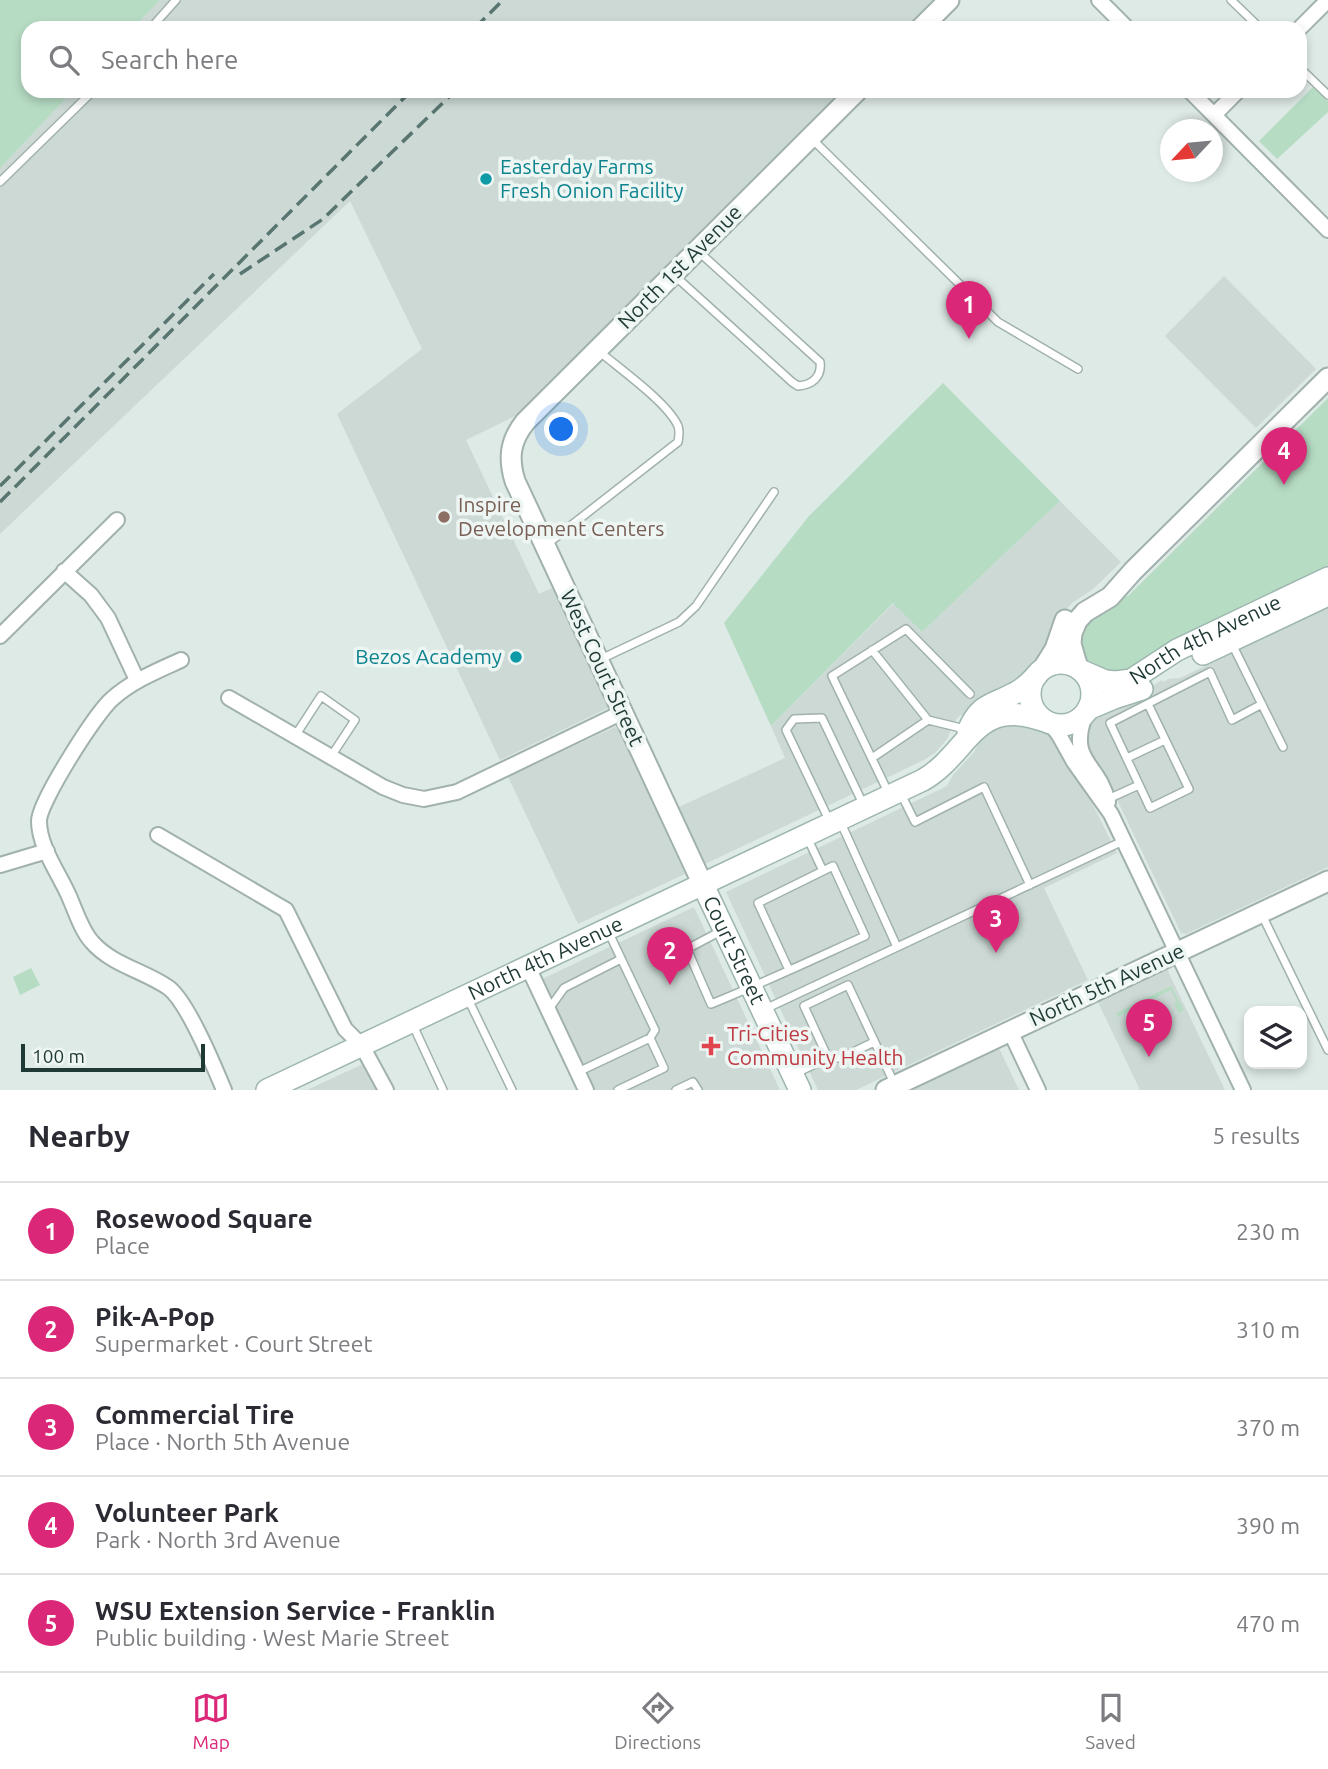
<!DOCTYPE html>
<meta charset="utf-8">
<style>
:root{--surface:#fff;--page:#f2f2f3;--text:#2b2b33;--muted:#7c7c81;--line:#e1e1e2;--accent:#db2777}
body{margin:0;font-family:Ubuntu,sans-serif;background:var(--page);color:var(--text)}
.controls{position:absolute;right:21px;bottom:21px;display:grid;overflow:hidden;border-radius:14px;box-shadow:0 4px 10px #0003}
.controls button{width:63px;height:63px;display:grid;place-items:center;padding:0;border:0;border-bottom:2px solid var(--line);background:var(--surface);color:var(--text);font:35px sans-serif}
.compass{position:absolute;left:1160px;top:119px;width:63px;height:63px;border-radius:50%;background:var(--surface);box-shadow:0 4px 10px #0003;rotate:244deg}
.scale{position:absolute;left:21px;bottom:18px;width:184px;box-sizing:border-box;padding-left:7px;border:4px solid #1f3935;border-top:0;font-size:19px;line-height:24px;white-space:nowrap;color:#1f3935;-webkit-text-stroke:5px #eef6f3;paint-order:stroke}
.you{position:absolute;left:562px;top:430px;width:24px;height:24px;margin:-18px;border:5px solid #fff;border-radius:50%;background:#1a73e8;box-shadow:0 0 0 10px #1a73e833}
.badge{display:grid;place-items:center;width:46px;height:46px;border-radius:50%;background:var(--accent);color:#fff;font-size:23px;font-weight:700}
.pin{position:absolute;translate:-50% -58px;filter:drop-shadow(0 2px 4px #0008)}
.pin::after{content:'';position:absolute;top:37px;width:24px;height:21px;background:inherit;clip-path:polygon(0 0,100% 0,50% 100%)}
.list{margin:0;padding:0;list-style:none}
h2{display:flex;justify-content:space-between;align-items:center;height:91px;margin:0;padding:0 28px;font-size:30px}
h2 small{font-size:23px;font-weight:400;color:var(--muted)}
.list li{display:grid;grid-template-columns:46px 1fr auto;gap:21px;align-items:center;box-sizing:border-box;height:98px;padding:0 28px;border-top:2px solid var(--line)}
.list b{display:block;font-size:26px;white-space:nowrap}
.list p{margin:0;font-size:23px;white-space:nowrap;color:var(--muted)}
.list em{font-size:23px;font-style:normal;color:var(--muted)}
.icon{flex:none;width:38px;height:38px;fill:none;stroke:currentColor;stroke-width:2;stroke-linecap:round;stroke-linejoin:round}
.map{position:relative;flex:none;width:1328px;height:1090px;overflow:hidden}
.search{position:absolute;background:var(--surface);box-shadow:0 4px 10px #0003;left:21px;right:21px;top:21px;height:77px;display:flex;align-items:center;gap:18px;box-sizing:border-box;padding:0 24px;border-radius:21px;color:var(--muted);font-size:26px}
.sheet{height:581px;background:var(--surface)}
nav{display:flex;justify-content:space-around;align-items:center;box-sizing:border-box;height:98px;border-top:2px solid var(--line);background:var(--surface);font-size:19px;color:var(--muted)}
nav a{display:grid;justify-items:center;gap:4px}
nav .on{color:var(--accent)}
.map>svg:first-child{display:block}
.built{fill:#ccd9d5}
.green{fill:#b6dcc4}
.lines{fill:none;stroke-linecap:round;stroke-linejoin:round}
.service-casing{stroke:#a1b1ad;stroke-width:10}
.minor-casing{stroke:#a1b1ad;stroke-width:18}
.tertiary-casing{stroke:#a1b1ad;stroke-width:23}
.secondary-casing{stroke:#9db6af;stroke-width:24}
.service{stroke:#fff;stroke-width:7}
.minor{stroke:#fff;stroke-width:14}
.tertiary{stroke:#fff;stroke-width:19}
.secondary{stroke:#fff;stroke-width:21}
.rail{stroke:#597571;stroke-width:3.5;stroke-dasharray:14 7;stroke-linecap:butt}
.culture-dot{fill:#0f9aa8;stroke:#eef6f3;stroke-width:2.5}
.education-dot{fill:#8d6e63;stroke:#eef6f3;stroke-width:2.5}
.health-dot{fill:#e0444e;stroke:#eef6f3;stroke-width:2.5}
.labels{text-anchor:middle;stroke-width:7;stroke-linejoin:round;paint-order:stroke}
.culture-label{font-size:21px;fill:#0d838f;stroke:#eef6f3;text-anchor:start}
.street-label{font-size:21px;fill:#1f3935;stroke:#eef6f3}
.education-label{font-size:21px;fill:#785e54;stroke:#eef6f3;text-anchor:start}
.health-label{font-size:21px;fill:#be3a42;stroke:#eef6f3;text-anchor:start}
</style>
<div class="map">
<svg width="1328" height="1090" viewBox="0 0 1328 1090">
<rect width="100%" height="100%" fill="#deeae6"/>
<path class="built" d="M160,0H934L906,28H133Z
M73,91H843L517,415L466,440L539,594L552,588L608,708L500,760L337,414L422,349L350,201L0,534V168Z
M1224,276L1316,369L1256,428L1165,336Z
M1060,501L1121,562L1092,590L1072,603L1062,615L1054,640L1027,679L964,716L960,715L953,724L947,739L935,753L924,760L705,864L679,807L785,758L771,726L894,603L922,632Z
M1328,607V867L1186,934L1181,933L1109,783L1083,745L1090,716L1145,691L1162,680L1164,682L1168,679L1180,678Z
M998,721L1047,729L1086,791L1117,853L1044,888L1088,980L856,1090H818L726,892L947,786L953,775L974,752L982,737Z
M617,726L685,874L578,924L508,777Z
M694,907L780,1090H592L540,980Z
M1167,969L1225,1090H1140L1098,1002Z
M999,1048L1019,1090H910Z
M365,1063L377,1090H307Z"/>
<path class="green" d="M0,0H160L133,28H28V91H73L0,168Z
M1313,87L1328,101V112L1277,159L1259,141Z
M943,383L1060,501L922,632L893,603L771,726L724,623L809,516Z
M1328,398V573L1131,676L1086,668L1076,648L1086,617L1129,595Z
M31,968L40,985L20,995L13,977Z
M1171,986L1184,1010L1179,1013L1174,1004L1177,1002L1171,990L1118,1017L1116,1013Z"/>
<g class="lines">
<g class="service-casing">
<path id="service" d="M1231,0L1260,28
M151,28L176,0
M1300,68L1328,95
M811,138L998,322L1078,369
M0,182L93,91
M674,275L792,382L798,386C812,385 822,377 820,362L698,251
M546,545L678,442C679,436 680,431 678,426C668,403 620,369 600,352
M1232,644L1283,747
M601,659L679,622L696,606L774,492
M1148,704L1189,789L1150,808L1110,723L1210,672L1232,720L1262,704
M928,720L965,729
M295,736L321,696L355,720L330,758
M872,758L928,720L872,650
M1127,758L1165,740
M888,792L832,676L906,629L970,694
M901,794L915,822L984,787L1030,885
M1108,799L1139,785
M829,820L786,730L794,719L822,718L864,806
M841,823L897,947
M807,837L823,871
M1261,913L1328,1050
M608,931L655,1030L650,1038
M721,931L687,949L711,1004C763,983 814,959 865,936L833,866L758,903L789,970
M468,999L512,1090
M549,1009L564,988L621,959
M763,1010L1123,841
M412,1023L443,1090
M828,1058H841L874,1042
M578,1072L650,1038L664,1068L618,1090
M796,1073L828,1058L804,1006L848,985L894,1083
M676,1090L693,1082L698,1090"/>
</g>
<g class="minor-casing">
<path id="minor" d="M1099,0L1127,28
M1300,28L1328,0
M1190,91L1328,230
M1214,115L1238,91
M64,571L91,595L108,618L137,680
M0,636L117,520
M181,660C157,671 132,681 112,699C96,713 39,802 39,821C39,846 58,872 68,894C75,909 81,930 92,942C112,965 145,971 169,988C188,1003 214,1066 224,1090
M229,698L383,787L403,795L424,799L457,792L623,712
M1085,715C1068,763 1098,761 1108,802
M1050,723L1059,735L1074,762L1111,814L1243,1090
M158,835L286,910L345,1029L362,1046L386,1090
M0,865L47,851
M528,967L586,1090
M1010,1031L1038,1090"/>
</g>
<g class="tertiary-casing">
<path id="tertiary" d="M921,28L949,0
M1078,668L1071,644L1072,633L1077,621L1085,612L1110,597L1133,571L1328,378
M1042,670L1055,649L1065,620
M703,885L515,481C508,458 510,441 525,422L857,91
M886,1090L1328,881"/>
</g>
<g class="secondary-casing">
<g id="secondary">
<path d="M1203,654L1328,595"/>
<circle cx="1061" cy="694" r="31"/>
<path id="s1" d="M1082,671L1105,681L1116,682L1131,680L1177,650L1328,578"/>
<path d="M1088,709L1114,698L1142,689"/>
<path d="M968,731C980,703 991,706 1015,693C1024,689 1030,682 1037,675"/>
<path id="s2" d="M703,885L800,1090"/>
<path id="s3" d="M267,1090L923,780C970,753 974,695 1045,721"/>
</g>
</g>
<use href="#service" class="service"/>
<use href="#minor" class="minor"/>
<use href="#tertiary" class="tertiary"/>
<use href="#secondary" class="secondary"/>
<path class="rail" d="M475,28L503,0
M240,274L323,219L455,91
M0,486L214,274
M0,502L411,91"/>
</g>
<g class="culture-dot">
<circle cx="486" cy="179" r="7"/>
<circle cx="516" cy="657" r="7"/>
</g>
<circle class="education-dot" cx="444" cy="517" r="7"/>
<path class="health-dot" d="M707.5 1035.5h7v7h7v7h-7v7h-7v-7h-7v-7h7z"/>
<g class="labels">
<g class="culture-label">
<text x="500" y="174">Easterday Farms<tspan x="500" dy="24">Fresh Onion Facility</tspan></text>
<text x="502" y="664" text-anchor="end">Bezos Academy</text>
</g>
<g class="street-label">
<text transform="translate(680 267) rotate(-45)" y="7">North 1st Avenue</text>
<text dy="7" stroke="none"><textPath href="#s1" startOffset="136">North 4th Avenue</textPath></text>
<text transform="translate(602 668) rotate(65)" y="7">West Court Street</text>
<text dy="7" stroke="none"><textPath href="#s2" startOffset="72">Court Street</textPath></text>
<text dy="7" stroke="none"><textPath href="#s3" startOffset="308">North 4th Avenue</textPath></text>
<text transform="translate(1107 985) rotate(-25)" y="7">North 5th Avenue</text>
</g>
<g class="education-label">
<text x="458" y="512">Inspire<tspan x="458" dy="24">Development Centers</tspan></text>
</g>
<g class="health-label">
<text x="727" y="1041">Tri-Cities<tspan x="727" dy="24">Community Health</tspan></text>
</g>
</g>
</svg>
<div class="controls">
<button><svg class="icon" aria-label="layers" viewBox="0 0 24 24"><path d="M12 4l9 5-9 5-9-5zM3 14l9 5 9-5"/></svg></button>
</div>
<svg class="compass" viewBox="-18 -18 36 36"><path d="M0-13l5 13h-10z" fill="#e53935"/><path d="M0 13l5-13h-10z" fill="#7c7c81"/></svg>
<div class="scale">100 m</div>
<div class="you"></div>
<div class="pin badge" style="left:969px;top:339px">1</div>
<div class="pin badge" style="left:670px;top:985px">2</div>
<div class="pin badge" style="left:996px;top:953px">3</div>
<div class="pin badge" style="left:1284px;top:485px">4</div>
<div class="pin badge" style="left:1149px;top:1057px">5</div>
<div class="search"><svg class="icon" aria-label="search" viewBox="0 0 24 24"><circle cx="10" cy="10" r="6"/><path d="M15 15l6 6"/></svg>Search here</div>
</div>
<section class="sheet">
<h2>Nearby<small>5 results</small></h2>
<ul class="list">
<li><span class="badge">1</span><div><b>Rosewood Square</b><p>Place</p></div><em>230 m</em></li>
<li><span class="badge">2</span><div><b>Pik-A-Pop</b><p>Supermarket · Court Street</p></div><em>310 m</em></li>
<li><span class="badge">3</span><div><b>Commercial Tire</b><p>Place · North 5th Avenue</p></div><em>370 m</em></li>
<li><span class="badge">4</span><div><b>Volunteer Park</b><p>Park · North 3rd Avenue</p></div><em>390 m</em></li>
<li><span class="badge">5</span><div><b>WSU Extension Service - Franklin</b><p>Public building · West Marie Street</p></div><em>470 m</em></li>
</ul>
</section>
<nav>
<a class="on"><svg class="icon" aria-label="map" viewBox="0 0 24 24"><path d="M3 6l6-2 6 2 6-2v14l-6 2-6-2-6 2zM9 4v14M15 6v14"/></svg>Map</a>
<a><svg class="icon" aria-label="directions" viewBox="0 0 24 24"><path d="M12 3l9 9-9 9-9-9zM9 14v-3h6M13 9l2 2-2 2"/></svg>Directions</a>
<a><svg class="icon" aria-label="saved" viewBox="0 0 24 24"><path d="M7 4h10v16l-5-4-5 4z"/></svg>Saved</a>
</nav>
